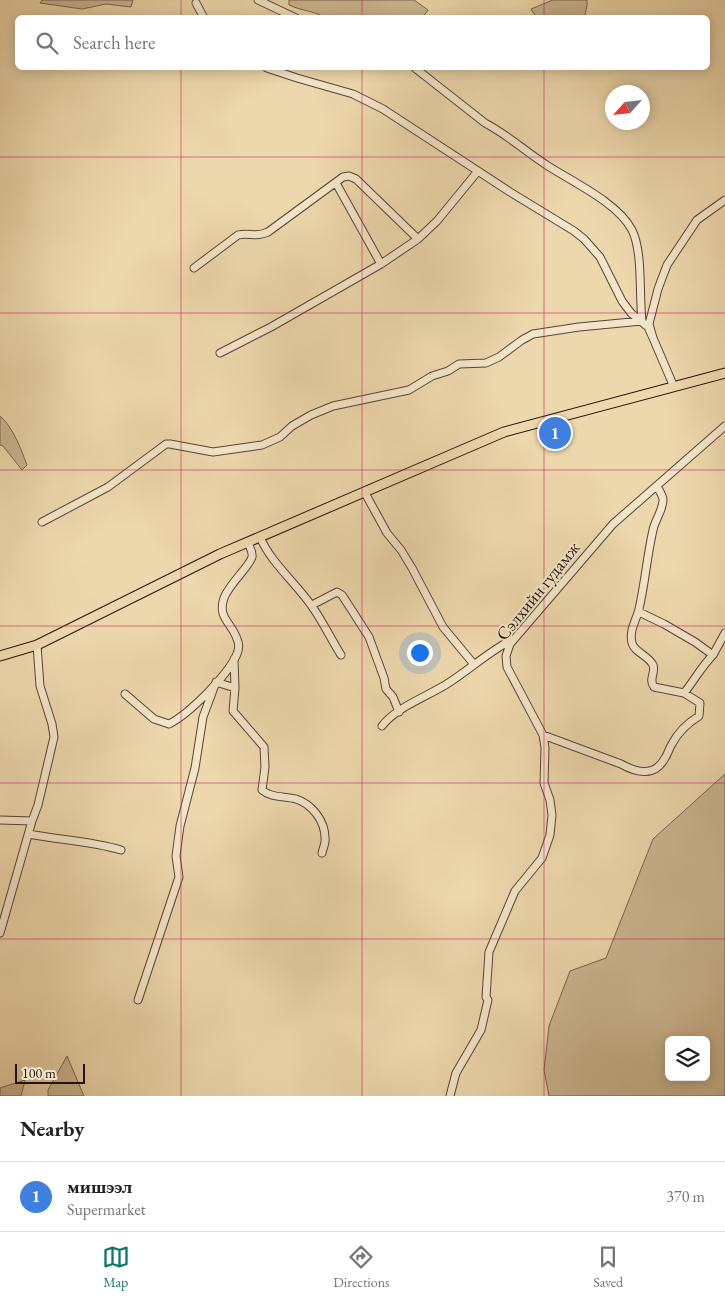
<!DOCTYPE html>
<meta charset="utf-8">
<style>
:root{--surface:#fff;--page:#f2f2f2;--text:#202124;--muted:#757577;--line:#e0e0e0;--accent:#0f766e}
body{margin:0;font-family:"EB Garamond",serif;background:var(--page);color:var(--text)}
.controls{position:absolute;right:15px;bottom:15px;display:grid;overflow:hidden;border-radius:8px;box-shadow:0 2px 12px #0003}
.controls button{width:45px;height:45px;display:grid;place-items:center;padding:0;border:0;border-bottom:1px solid var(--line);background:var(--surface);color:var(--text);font:25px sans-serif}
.compass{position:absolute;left:605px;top:85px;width:45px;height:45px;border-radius:50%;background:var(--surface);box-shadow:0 2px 12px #0003;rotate:243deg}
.scale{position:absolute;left:15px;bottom:12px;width:70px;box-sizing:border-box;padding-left:5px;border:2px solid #27130b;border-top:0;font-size:14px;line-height:18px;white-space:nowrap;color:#27130b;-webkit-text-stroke:4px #f3e5c9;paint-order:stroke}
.you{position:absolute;left:419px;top:652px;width:18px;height:18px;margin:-12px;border:4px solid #fff;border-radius:50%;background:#1a73e8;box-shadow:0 0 0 8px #1a73e833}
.badge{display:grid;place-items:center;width:32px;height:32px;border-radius:50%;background:var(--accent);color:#fff;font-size:16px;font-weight:700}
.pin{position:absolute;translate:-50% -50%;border:2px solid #fff;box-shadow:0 1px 5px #0006}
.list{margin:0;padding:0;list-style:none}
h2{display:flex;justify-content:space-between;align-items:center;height:65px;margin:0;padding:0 20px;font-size:21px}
h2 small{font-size:16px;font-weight:400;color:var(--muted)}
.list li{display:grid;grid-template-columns:32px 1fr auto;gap:15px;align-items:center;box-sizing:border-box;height:70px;padding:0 20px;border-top:1px solid var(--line)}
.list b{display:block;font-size:19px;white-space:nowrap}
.list p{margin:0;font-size:16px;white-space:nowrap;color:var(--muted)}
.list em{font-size:16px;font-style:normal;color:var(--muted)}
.icon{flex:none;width:28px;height:28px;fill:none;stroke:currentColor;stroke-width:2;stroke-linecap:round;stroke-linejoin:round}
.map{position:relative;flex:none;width:725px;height:1096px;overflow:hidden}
.search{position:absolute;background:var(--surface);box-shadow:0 2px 12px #0003;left:15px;right:15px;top:15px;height:55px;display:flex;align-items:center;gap:12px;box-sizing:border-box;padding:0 18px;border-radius:8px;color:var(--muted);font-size:19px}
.sheet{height:135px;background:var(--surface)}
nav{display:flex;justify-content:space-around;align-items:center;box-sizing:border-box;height:70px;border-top:1px solid var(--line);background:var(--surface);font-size:14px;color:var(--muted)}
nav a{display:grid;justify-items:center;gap:2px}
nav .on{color:var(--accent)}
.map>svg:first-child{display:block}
.green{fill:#cbb691;stroke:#79644e;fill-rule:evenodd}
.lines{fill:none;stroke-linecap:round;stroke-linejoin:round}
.minor-casing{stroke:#584433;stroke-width:9}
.major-casing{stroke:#27130b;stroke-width:11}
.minor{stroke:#f3e5c9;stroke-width:7}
.major{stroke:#edd7ac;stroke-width:9}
.grid{fill:none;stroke:#c2185b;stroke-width:1;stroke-opacity:0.55}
.labels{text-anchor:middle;stroke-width:4;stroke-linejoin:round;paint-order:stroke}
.street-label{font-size:18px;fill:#27130b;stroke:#f3e5c9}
</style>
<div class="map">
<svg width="725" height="1096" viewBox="0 0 725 1096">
<rect width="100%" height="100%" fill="#edd7ac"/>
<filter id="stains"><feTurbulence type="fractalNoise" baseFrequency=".004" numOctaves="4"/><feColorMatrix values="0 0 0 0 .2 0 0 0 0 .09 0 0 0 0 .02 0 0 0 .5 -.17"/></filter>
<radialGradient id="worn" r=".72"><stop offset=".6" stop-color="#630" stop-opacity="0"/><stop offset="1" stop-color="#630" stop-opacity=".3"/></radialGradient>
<path class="green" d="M42,0H133L131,7L106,4L82,9L40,3Z
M289,0H414L428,10L423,17H324C311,10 302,11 289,5Z
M553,0H587V5L585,15L581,17H536L531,9Z
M0,416C13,427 21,449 27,465L22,470L3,446L0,445Z
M725,774V1096H549L544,1070L549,1026L570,971L606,958L653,839ZM669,1040H706V1077H669Z
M67,1056L84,1096H48V1090Z
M25,1080L21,1096H0V1088Z"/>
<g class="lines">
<g class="minor-casing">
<path id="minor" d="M258,0L296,18
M196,3L204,18
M267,68L297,78L353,94L383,109L510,192L574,231L584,239L600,257L622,301L631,313L648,327L653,338
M336,183L381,264
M194,268L238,235C250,232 256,238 268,232L343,177L349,176L356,179L418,239
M220,353L271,327L381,264L418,239L437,221L478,171
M674,387L653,338L649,324L658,289L667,265L697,220L725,200
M365,493L387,533L401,550L412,568L443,627L472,662
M42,522L108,487L166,444H170L213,452L262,445L280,437L292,426L311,415L333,406L409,390L432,376L448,371L459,364L486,363L499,357L522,340L533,334L579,327L642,321C639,295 643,252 632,230C618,203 573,182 548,166C526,152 508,135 485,123L415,68
M260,537C271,563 295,582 311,605C322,620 331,639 341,655
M312,605L337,592L342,595L369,637L384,678L386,689L393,697L399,712
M639,612L664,624L695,642L713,655C701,667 694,681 684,693
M713,655L725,633
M234,659L235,688L233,711L264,747L265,767L262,790C271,798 284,796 296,799C312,804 325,821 325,838C326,843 323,848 322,853
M125,694L154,719L169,724C189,714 228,675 237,654C239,649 239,643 237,639C232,623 217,618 224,598C229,584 250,566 252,557C253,553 250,547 248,543
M382,726C396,707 429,696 450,682C471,668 489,652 511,640
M543,735L621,764C637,773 655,777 665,758C668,754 669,748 672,744C678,732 688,723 699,716L700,703L684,693L654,687C648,679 656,673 653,665C649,656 634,652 632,643C629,630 636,621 639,609C645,583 647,556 653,530C655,520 663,510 663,500C663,495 659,491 657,486
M0,820L32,821
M29,834C59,840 91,841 121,850
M0,933L32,821L38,805L54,737L52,724L40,686L37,645
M138,1000L179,877L176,856L180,826L195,768L203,717L216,682L235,688
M450,1096L456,1073L481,1030L488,1000L486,997L489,952L515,891L542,858L550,835L552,815L550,800L544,783L545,748L543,735L507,667L506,656L510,644L613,524L725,426"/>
</g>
<g class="major-casing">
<path id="major" d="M0,656L37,645L220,554L504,432L725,373"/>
</g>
<use href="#minor" class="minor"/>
<use href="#major" class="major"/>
</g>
<path class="grid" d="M181,0V18M362,0V18M544,0V18M181,68V1096M362,68V1096M544,68V1096M0,157H725M0,313H725M0,470H725M0,626H725M0,783H725M0,939H725"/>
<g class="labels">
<g class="street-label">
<text transform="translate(538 591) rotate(-51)" y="6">Сэлхийн гудамж</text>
</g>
</g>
<rect width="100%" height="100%" filter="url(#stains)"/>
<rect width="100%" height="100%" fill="url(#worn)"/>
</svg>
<div class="controls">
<button><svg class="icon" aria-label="layers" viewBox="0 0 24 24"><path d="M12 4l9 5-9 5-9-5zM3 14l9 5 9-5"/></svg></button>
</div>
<svg class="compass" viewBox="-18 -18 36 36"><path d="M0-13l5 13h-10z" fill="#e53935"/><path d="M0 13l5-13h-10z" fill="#757577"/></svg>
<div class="scale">100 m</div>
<div class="you"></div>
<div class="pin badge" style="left:555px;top:433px;background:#3f7fe0">1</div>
<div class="search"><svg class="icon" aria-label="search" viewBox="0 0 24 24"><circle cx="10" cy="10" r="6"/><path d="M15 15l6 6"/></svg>Search here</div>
</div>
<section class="sheet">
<h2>Nearby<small></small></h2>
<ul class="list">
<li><span class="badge" style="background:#3f7fe0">1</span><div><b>мишээл</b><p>Supermarket</p></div><em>370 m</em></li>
</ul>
</section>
<nav>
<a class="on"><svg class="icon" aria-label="map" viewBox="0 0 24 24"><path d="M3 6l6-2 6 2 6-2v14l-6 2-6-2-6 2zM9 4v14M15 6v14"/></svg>Map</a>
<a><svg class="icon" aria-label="directions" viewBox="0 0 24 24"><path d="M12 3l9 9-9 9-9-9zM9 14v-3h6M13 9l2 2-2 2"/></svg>Directions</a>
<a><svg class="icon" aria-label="saved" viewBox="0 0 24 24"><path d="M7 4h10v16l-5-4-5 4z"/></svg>Saved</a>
</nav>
